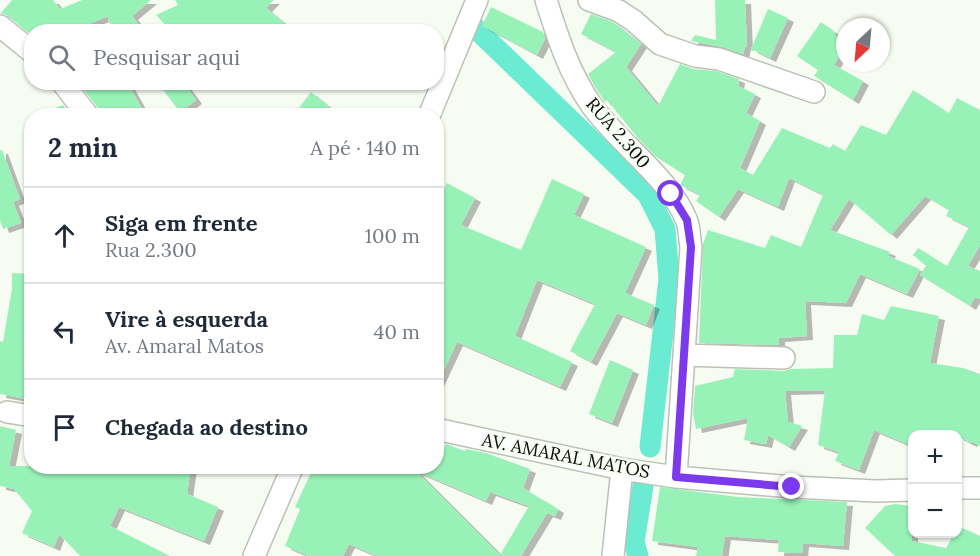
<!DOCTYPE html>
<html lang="pt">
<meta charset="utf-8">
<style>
:root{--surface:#fff;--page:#f6f6f7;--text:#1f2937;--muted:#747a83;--line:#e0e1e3}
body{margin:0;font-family:Lora,serif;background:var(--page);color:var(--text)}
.controls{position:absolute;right:18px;bottom:18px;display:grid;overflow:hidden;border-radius:12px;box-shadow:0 2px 4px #0004}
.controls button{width:54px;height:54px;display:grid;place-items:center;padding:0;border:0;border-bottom:2px solid var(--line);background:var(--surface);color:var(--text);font:30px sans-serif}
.compass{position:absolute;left:836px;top:18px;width:54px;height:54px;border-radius:50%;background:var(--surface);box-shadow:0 2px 4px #0004;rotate:206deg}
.stop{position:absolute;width:18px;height:18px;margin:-14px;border:4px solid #7c3aed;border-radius:50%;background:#fff}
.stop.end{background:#7c3aed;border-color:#fff;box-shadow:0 2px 6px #0008}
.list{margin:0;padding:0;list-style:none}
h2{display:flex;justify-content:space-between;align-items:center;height:78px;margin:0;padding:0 24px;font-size:26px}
h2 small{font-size:20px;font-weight:400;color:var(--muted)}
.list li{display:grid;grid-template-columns:39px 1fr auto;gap:18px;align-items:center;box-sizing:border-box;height:96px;padding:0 24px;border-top:2px solid var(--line)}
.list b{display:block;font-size:22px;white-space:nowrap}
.list p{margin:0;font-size:20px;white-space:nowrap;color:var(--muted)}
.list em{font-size:20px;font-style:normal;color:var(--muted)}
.icon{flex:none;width:33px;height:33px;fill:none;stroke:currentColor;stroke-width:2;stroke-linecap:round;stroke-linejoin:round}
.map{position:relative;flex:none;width:980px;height:556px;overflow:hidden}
.search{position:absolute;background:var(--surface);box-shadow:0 2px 4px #0004;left:24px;top:24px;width:420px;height:66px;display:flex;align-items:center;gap:15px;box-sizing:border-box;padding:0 21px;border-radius:24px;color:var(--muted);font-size:22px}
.panel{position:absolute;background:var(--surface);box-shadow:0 2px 4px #0004;left:24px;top:108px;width:420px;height:366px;border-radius:24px}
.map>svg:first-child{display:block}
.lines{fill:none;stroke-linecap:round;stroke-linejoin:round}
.canal{stroke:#6bebd2;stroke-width:21}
.building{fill:#98f2b7;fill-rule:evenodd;filter:url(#shadow)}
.minor-casing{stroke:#bcc1b7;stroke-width:24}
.minor{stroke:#fff;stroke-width:21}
.route{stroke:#7c3aed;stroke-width:8}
.labels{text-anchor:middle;stroke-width:5;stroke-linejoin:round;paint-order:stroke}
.street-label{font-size:18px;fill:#0c0d0a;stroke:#f7fcf2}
</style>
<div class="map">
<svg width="980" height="556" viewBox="0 0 980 556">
<defs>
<filter id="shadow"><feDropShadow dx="6" dy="4" stdDeviation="0" flood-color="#0004"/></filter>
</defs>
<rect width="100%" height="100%" fill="#f7fcf2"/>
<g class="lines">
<path class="canal" d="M470,23L648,195L665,229L669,279L650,447
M638,556L634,542L643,486"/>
</g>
<path class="building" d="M12,0H53L60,9L82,0H151L132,16L144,32H117L109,22L108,16L69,32H27L8,16L1,13Z
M175,0H274L266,8L295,32H172L156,15L178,5Z
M715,0H745L747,47L745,46L743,54L723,47L691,41L695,35L716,40Z
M491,7L543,32L545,39L537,55L482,26Z
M768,9L788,18L770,58L751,49Z
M591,14L613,22L641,44L626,67L658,106L680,64L693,69L716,71L739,79L738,86L755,94L746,113L760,121L740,168L753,175L782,128L830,148L833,144L845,151L861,125L886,135L913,90L949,113L957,98L980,110V245L968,266L980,271V299L975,297L970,306L920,275L926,266L913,255L918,248L947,266L969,227L946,216L949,210L925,196L891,235L849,199L830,230L890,252L888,256L920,269L907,294L860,274L846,303L805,301L807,336L779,338V345L699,343L703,244L708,230L765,248L771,235L801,247L823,195L789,178L778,207L738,189L719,217L696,201L700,195L680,185L685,175L655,156L637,137L607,100L605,102L595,87L588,74L616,52L581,34Z
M821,22L836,33L834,35L845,42V47L834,65L863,81L853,100L814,76L818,70L797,56Z
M78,82H127L146,116H101L98,108Z
M157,82H183L196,100L180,112Z
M311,92L340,116H293Z
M63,105L72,116H39V114Z
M0,150H2L20,199L13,202L21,223L3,229L0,220Z
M552,179L584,194L574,215L646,247L625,293L654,305L646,325L617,313L591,362L570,351L595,304L537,280L515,336L572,362L560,387L457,342L436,387V204L447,183L475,198L461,225L521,250Z
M12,273L32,274V312L23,366L32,368V400L0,394V341L3,342L12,288Z
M891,306L939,316L930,363L963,368L980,374V446L972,441L971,443L957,436V435H912V446L874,430L859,470L835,461L839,452L818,445L825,390L785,391L788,422L802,426L789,447L768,435L766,444L744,440L748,418L696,429L693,414L695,386L733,377L735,369L784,371L791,369L833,368L834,335H857L862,314L884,320Z
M610,360L633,370L612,423L589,414Z
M0,426L16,430L9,466H191L187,494L218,507L204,541L119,507L110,526L170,556H80L59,534L54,547L22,533L32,511L14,489L0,486Z
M446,444L465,451L466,449L486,453L530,469L523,488L558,509L555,516L547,513L521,556H377L349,544L343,556H309L285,546L300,509L295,507L314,466H436ZM416,471L486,501L490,492L529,506L500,555Z
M660,487L738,497L847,502L843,546L803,543L802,553L778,552L779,540L725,536L722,556H696L698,547L652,541Z
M895,504L912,506V541L946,548L954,534H957L958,526L980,536V556H895L865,528L885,506Z"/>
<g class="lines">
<g class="minor-casing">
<path id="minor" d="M546,0C558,38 569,73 592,106C618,142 670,179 686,219C690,227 689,238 691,247L676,477
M589,0L619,11L634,21L660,44L695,56L719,59L814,92
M0,26L32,52
M62,82L88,116
M429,116L477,0
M684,355L784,358
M7,412L32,416
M436,429L622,469L676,477L792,487L876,491L912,490
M958,488H980
M254,556L293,466
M613,556L622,469"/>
</g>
<use href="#minor" class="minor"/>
</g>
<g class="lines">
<path class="route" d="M671,194L687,220L691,247L676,477L792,487"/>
</g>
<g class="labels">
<g class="street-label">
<text transform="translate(618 133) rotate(49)" y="6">RUA 2.300</text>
<text transform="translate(566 456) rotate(11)" y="6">AV. AMARAL MATOS</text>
</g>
</g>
</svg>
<div class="controls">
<button>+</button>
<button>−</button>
</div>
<svg class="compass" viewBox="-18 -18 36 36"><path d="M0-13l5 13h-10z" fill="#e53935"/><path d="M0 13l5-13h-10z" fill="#747a83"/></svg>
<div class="stop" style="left:671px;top:194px"></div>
<div class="stop end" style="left:792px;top:487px"></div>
<div class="search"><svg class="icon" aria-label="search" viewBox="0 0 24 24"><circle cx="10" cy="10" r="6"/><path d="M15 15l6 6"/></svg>Pesquisar aqui</div>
<section class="panel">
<h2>2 min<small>A pé · 140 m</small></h2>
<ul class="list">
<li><svg class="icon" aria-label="ahead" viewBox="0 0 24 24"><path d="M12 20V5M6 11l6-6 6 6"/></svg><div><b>Siga em frente</b><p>Rua 2.300</p></div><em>100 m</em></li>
<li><svg class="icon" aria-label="left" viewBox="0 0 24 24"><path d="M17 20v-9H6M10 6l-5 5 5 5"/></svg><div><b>Vire à esquerda</b><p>Av. Amaral Matos</p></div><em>40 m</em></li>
<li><svg class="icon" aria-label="arrive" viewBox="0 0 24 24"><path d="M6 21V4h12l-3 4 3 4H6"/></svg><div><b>Chegada ao destino</b></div></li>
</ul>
</section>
</div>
